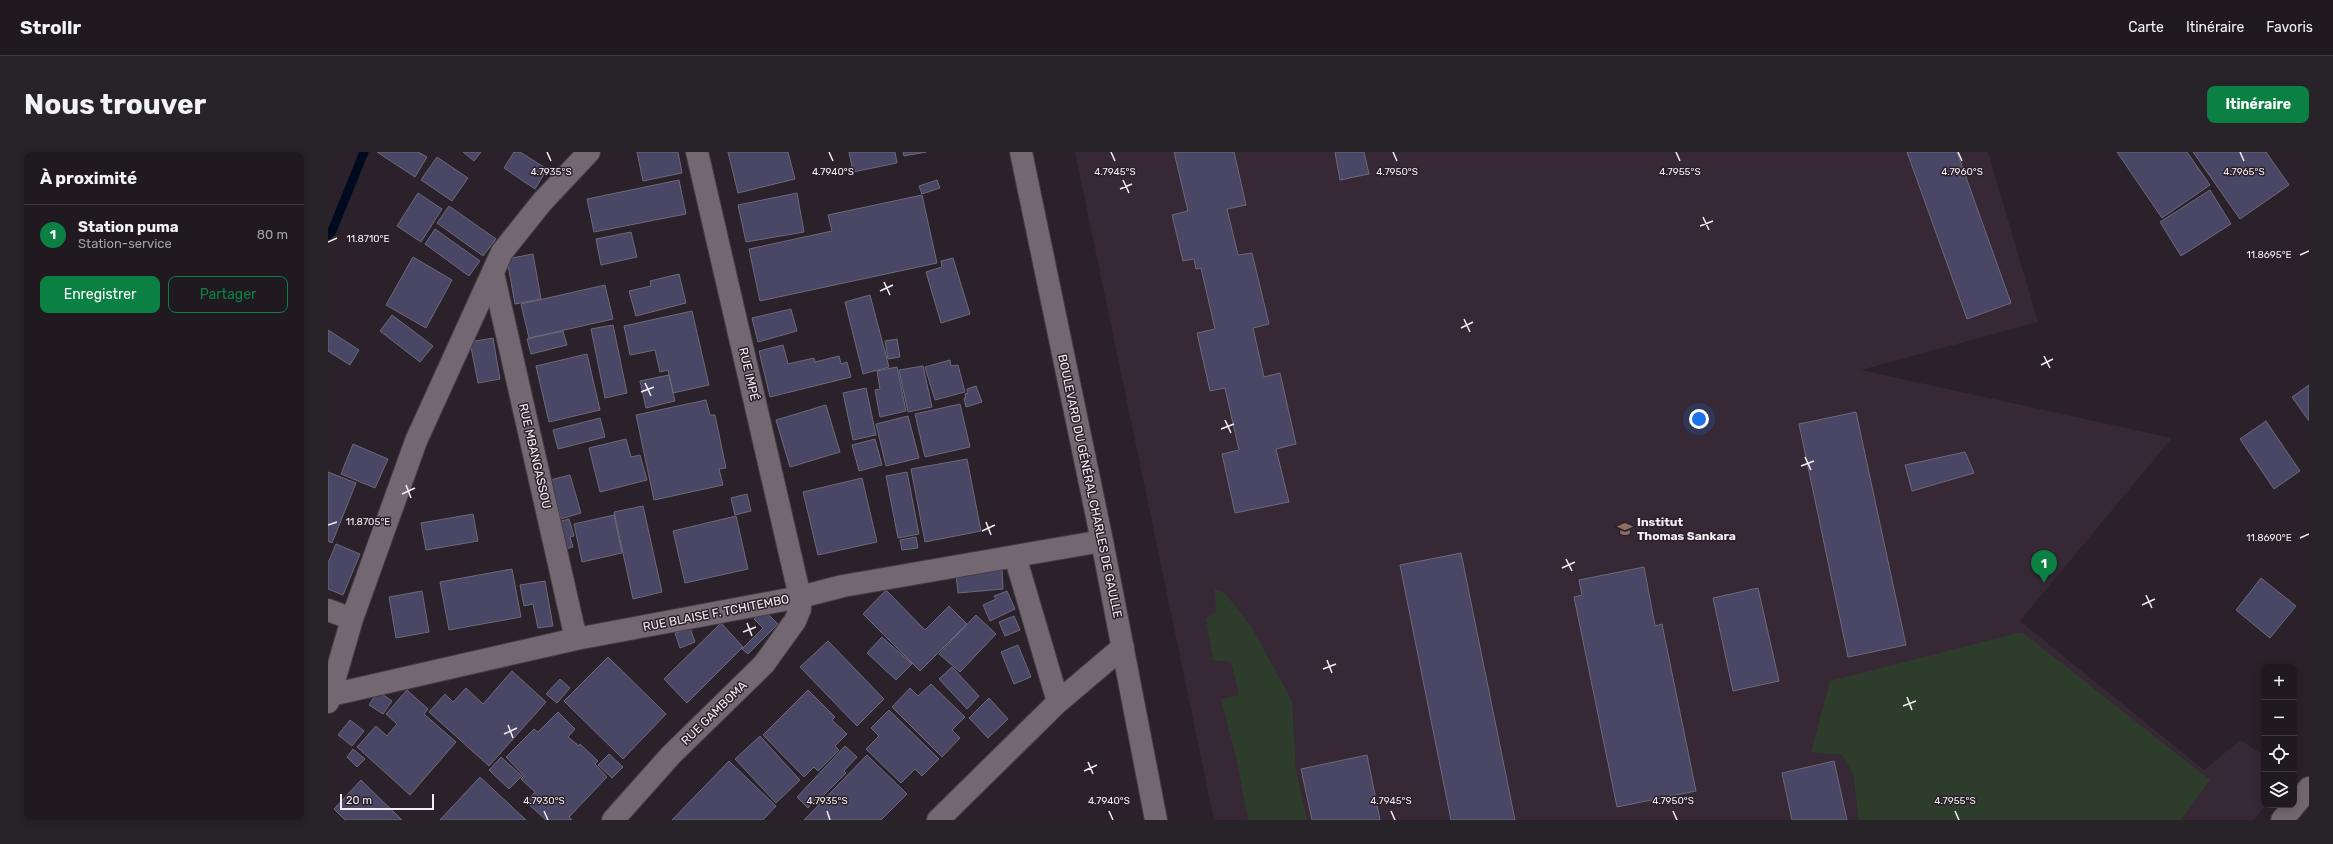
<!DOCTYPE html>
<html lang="fr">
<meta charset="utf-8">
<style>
:root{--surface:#201920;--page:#282229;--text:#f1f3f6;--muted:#a2a0a5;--line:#3d383e;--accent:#0b8043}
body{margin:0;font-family:Rubik,sans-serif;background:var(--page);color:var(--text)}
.controls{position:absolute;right:12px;bottom:12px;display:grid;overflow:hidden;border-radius:8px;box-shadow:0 2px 10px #0003}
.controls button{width:36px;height:36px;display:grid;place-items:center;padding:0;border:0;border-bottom:1px solid var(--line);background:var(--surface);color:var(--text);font:20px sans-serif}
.scale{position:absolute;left:12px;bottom:10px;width:94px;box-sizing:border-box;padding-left:4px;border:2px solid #f4eef4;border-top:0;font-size:11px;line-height:14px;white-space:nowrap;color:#f4eef4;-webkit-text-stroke:3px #2b212a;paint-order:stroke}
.you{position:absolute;left:1371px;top:267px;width:14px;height:14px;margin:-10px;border:3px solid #fff;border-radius:50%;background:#1a73e8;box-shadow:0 0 0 6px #1a73e833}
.badge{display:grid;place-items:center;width:26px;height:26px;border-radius:50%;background:var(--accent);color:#fff;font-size:13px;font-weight:700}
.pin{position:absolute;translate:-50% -33px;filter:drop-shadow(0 1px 2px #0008)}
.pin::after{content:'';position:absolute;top:21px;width:14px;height:12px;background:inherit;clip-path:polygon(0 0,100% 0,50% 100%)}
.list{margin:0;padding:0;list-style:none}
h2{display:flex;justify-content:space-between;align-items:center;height:52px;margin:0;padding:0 16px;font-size:17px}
h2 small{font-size:13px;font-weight:400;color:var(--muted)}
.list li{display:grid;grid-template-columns:26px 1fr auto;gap:12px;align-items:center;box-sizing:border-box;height:60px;padding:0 16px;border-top:1px solid var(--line)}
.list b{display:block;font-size:15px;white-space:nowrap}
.list p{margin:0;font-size:13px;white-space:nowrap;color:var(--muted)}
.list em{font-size:13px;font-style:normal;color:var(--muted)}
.actions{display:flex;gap:8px;padding:12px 16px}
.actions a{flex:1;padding:9px 0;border:1px solid var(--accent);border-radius:8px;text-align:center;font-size:14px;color:var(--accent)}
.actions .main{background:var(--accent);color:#fff}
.icon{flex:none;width:22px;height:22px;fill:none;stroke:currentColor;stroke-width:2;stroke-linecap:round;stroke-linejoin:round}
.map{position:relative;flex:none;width:1981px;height:668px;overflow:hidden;border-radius:8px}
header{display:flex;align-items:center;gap:24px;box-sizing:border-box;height:56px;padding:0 20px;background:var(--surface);border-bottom:1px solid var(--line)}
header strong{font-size:19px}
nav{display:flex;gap:22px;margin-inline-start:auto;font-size:14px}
.intro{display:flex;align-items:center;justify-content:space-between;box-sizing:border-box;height:96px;padding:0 24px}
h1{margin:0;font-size:28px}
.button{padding:10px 18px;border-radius:8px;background:var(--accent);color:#fff;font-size:14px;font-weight:700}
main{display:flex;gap:24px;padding:0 24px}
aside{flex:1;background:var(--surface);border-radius:8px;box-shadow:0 2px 10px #0003}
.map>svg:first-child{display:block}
.built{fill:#372835}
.green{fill:#2e3c2b}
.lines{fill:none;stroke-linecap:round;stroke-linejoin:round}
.stream{stroke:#000a1f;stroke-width:9}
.building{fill:#4a4665;stroke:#6b6a78}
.minor-casing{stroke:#443c44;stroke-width:24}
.minor{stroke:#736772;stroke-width:22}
.ticks{fill:none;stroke:#f4eef4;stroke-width:1.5}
.labels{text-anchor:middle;stroke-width:3;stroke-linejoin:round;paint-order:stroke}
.street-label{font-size:12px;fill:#f4eef4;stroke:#2b212a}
.poi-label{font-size:12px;font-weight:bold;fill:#f4eef4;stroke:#2b212a;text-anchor:start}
.ticks-label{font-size:10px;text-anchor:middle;fill:#f4eef4;stroke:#2b212a;stroke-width:3;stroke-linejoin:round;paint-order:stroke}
</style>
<header>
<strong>Strollr</strong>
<nav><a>Carte</a><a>Itinéraire</a><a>Favoris</a></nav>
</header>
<div class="intro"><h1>Nous trouver</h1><a class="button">Itinéraire</a></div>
<main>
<aside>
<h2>À proximité<small></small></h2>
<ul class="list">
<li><span class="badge">1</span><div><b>Station puma</b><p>Station-service</p></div><em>80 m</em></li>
</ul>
<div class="actions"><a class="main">Enregistrer</a><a>Partager</a></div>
</aside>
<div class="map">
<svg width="1981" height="668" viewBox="0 0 1981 668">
<rect width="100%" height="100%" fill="#2b212a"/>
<path class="built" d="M747,0H1660L1710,170L1533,218L1844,286L1692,469L1876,618L1912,588L1936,603V653H1938L1926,668H886Z"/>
<path class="green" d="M887,437L897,441L924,476L964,549L968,618L979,668H920L909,609L893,547L911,543L903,510L885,508L878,466L888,460Z
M1694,480L1882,628L1853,668H1531L1525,621L1514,603L1483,600L1502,529Z"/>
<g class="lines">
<path class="stream" d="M0,83L4,79L36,0"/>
</g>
<path class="building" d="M49,0H90L99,5L87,25Z
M135,0H153L146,9Z
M186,0H192L219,17L207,37L176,16Z
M309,0H350L354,21L315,29Z
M400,0H460L467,27L410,41Z
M521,0H567L569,11L525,20Z
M575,0H598L576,4Z
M846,0H906L918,53L899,57L910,103L924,101L941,172L925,176L936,225L952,221L968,292L948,297L961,350L907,361L894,302L911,298L897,236L882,239L869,181L887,177L873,116L868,117L866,107L855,109L844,63L860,59Z
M1007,0H1036L1041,22L1012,28Z
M1579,0H1629L1683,151L1639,167Z
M1789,0H1859L1882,33L1834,66Z
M1865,0H1938L1961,33L1912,67Z
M109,5L140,26L124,49L93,28Z
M351,28L358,62L266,80L259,47Z
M609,28L612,36L594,42L591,34Z
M1882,38L1903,72L1853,104L1832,70Z
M90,41L114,57L93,90L69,74Z
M469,41L476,80L418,90L410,53Z
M594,43L609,111L432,149L421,97L504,79L500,63Z
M121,54L168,87L155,104L109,71Z
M107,77L152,109L141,124L97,92Z
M303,80L309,105L273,113L268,87Z
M205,102L213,147L187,152L179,107Z
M85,105L124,128L98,176L58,153Z
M625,106L642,162L613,171L598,120L614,115L613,109Z
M351,122L358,151L308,164L301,139L323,134L322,129Z
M277,133L285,167L201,186L193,152Z
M542,143L561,215L535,222L517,150Z
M463,157L469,179L430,190L424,166Z
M364,159L381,233L345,241L340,218L332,220L327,198L302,203L296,174Z
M64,163L105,194L92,210L52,179Z
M285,173L299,241L277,246L263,177Z
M0,178L31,198L22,213L0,199Z
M235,179L239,193L203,202L199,187Z
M165,186L172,227L150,231L142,190Z
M569,187L572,205L560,207L557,189Z
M455,193L460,212L486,206L487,210L511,204L513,212L519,210L523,225L442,245L431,199Z
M259,202L272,258L221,270L208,214Z
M622,208L623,214L630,213L637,240L607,248L597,215Z
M595,214L604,255L580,260L571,218Z
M569,215L578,259L552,265L547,238L552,237L549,219Z
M341,223L347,249L318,256L312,229Z
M1981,233V269L1964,245Z
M648,234L654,250L638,255L636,246H638L637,242L640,241L639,237Z
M538,236L548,283L525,288L515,241Z
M378,248L382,263H387L398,316L391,317L395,333L326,348L308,263Z
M632,252L642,295L597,305L587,262Z
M498,253L512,300L462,315L448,268Z
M1528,260L1578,493L1520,505L1471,272Z
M580,264L591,306L558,314L548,272Z
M272,266L277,285L230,297L225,278Z
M1938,269L1972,319L1946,337L1912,287Z
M298,287L303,305L312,303L319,328L272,340L261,296Z
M547,287L554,313L531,319L524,293Z
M25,292L60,307L47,336L13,322Z
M1637,300L1646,321L1584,339L1577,313Z
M639,307L653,379L597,390L583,317Z
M0,320L28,331L4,391L0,389Z
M579,320L591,382L570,386L558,324Z
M242,323L253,361L233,367L222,328Z
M534,326L549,390L490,403L475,340Z
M419,342L423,359L407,363L403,346Z
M315,354L334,440L305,447L286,360Z
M145,362L150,389L98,398L93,371Z
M286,363L294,401L254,410L246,372Z
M408,364L420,417L357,431L345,379Z
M241,367L246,384L242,385L245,395L234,398L227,371Z
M588,385L590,396L574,398L572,388Z
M8,392L32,402L15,443L0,437V411Z
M1133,401L1187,668H1123L1072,413Z
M1316,415L1327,474L1334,472L1368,639L1289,655L1246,445L1254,443L1251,428Z
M184,417L193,465L121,478L112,430Z
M674,418L675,437L630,441L628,422Z
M1933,426L1968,454L1942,486L1908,458Z
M217,429L225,474L210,476L205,452L196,454L192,433Z
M1430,436L1451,529L1405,539L1385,446Z
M558,438L597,478L621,454L639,472L592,519L535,462Z
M94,439L101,480L68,486L61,445Z
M679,439L687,457L662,469L655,453L668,447L666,444Z
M435,457L450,472L420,502L414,497L435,476L426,467Z
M648,463L668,482L632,520L611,502Z
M686,464L692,478L677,484L671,470Z
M393,471L415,495L359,551L336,527Z
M362,476L367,490L352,496L347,481Z
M554,485L584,512L568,528L539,501Z
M500,489L556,547L529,574L472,515Z
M690,493L703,525L686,532L673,500Z
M280,505L338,562L295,607L236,549Z
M624,515L651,544L639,557L611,527Z
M184,519L218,550L161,614L101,560L117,542L125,550L138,536L155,552Z
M232,527L242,536L229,551L218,542Z
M603,532L637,565L624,578L632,586L614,605L564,555L582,536L590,544Z
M79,538L100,557L96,562L128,590L82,643L29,595L48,574L59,584L69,572L58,562Z
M480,538L507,565L504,568L519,582L507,594L511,598L490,619L486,615L476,625L435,583Z
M50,539L64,549L55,562L41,553Z
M661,546L680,567L660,586L641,566Z
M561,558L611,607L594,624L587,617L573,631L538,597L551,584L543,576Z
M230,560L247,577L240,585L251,594L252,592L270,609L267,612L279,625L241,665L244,668H218L198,650L207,640L193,627L196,624L178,605L206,577L210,580Z
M22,568L36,579L24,594L10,583Z
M432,584L472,628L448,651L407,607Z
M517,594L529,605L516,619L518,621L493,646L490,644L480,656L469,645Z
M25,597L37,607L29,615L19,605Z
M281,602L295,615L284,626L270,613Z
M539,603L579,642L553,668H476Z
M1039,603L1052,668H984L973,617Z
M173,605L194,624L181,637L161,618Z
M401,609L448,654L435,668H344Z
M1506,609L1519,668H1464L1454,621Z
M152,625L198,668H112Z
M33,628L74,668H17L6,657Z"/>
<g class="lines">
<g class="minor-casing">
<path id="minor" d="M693,0L774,389L828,668
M165,121L248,487
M687,404L730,550
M0,458L24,467
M3,543L248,487L472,445L515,434L774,389
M0,550L24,467L88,289L174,100L214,50L261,0
M285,668L343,603L436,512L467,469L472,457V445L369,0
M610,668L730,550L795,495
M1954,668L1981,636"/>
</g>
<use href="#minor" class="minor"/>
</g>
<path class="ticks" d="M219,0L223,9M501,0L505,9M783,0L787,9M1065,0L1069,9M1348,0L1352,9M1630,0L1634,9M1912,0L1916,9M795,28L801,41M792,37L804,32M1375,65L1381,78M1372,74L1385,69M0,90L9,86M1972,103L1981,99M556,130L562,143M552,139L565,133M1136,167L1142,180M1133,176L1145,170M1716,204L1722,216M1713,213L1725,207M317,231L323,244M313,240L326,235M897,268L903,281M893,277L906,272M1477,305L1483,318M1473,314L1486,309M78,333L83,346M74,342L87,336M658,370L663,383M0,373L9,370M654,379L667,373M1972,386L1981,382M1238,407L1244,419M1234,416L1247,410M1818,443L1824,456M1814,453L1827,447M419,471L424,484M415,480L428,475M999,508L1004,521M995,517L1008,512M1579,545L1584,558M1575,554L1588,549M180,573L185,586M176,582L189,576M760,610L765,622M756,619L769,613M216,659L220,668M499,659L502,668M781,659L785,668M1063,659L1067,668M1345,659L1349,668M1627,659L1631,668"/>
<defs>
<g id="school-bare" transform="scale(1.2)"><path d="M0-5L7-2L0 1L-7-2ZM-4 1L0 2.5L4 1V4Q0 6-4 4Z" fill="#8d6e63" stroke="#2b212a" stroke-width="2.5" paint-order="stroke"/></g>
</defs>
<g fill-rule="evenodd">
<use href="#school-bare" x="1297" y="377"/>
</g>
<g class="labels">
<g class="street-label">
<text transform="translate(421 222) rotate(77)" y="4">RUE IMPÉ</text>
<text transform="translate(207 304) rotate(77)" y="4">RUE MBANGASSOU</text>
<text transform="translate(762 334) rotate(78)" y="4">BOULEVARD DU GÉNÉRAL CHARLES DE GAULLE</text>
<text transform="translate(388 461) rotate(-11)" y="4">RUE BLAISE F. TCHITEMBO</text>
<text transform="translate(386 561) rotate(-44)" y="4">RUE GAMBOMA</text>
</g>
<g class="poi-label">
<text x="1309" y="374">Institut<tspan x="1309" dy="14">Thomas Sankara</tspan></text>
</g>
</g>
<g class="ticks-label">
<text x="223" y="23">4.7935°S</text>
<text x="505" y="23">4.7940°S</text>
<text x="787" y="23">4.7945°S</text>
<text x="1069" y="23">4.7950°S</text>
<text x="1352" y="23">4.7955°S</text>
<text x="1634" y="23">4.7960°S</text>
<text x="1916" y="23">4.7965°S</text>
<text x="40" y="90">11.8710°E</text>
<text x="1941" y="106">11.8695°E</text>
<text x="40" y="373">11.8705°E</text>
<text x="1941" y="389">11.8690°E</text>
<text x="216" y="652">4.7930°S</text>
<text x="499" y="652">4.7935°S</text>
<text x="781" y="652">4.7940°S</text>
<text x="1063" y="652">4.7945°S</text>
<text x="1345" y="652">4.7950°S</text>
<text x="1627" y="652">4.7955°S</text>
</g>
</svg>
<div class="controls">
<button>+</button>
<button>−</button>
<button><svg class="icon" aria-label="locate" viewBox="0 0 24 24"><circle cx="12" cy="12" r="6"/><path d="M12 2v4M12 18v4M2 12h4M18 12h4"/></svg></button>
<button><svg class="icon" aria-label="layers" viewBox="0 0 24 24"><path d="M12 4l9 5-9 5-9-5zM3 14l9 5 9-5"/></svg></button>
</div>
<div class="scale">20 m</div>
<div class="you"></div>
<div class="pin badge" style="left:1716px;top:431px">1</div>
</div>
</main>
